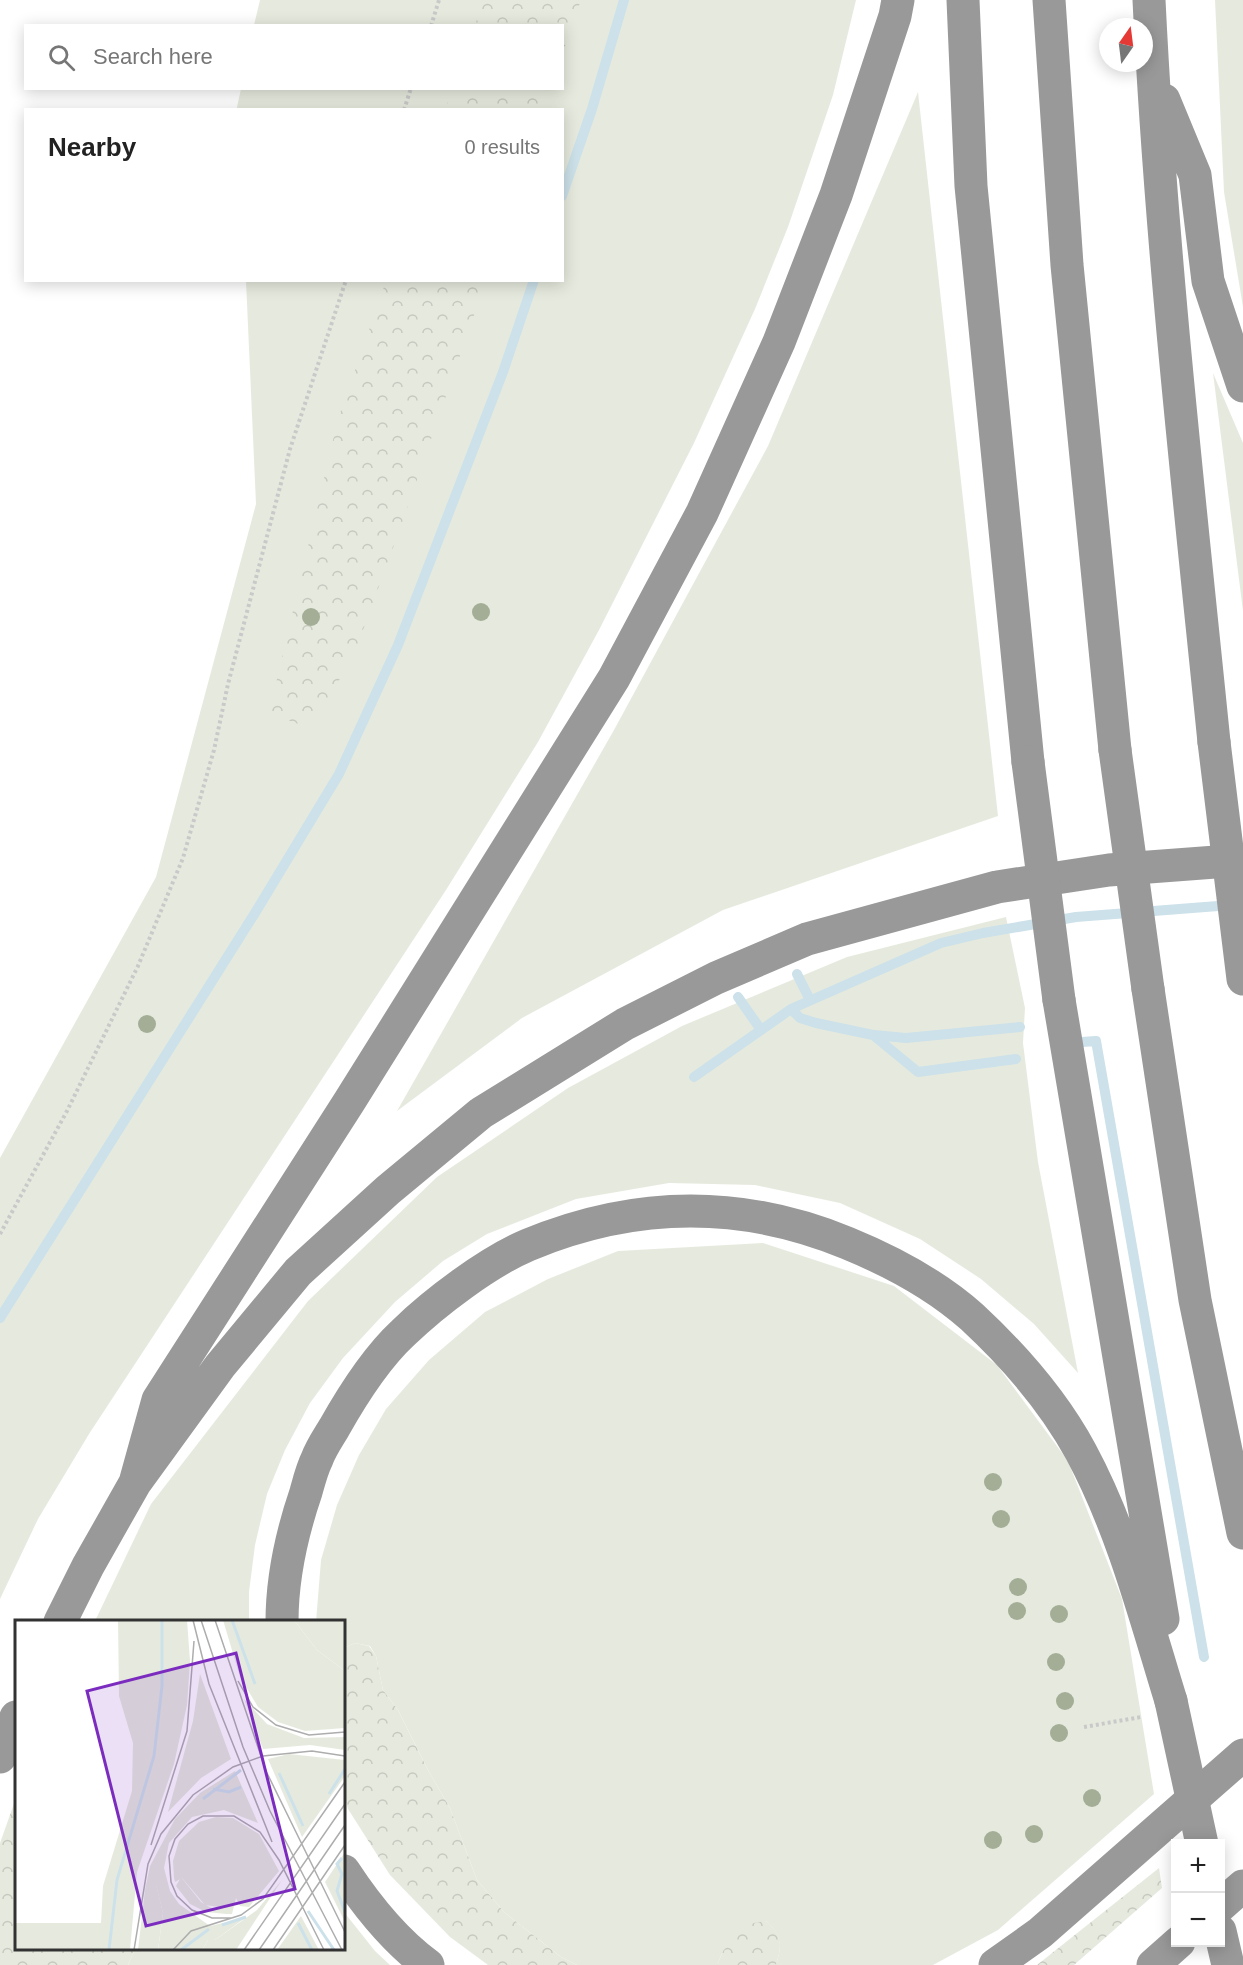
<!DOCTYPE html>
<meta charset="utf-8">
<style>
:root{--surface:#fff;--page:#f2f2f2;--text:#222;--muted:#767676;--line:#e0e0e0}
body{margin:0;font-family:Arial,sans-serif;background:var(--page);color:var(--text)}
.controls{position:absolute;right:18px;bottom:18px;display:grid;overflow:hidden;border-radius:0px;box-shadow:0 3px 15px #0003}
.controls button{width:54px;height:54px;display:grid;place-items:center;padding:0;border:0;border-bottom:2px solid var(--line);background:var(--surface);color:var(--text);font:30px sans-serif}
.compass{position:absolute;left:1099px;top:18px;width:54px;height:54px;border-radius:50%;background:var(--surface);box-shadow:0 3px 15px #0003;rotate:14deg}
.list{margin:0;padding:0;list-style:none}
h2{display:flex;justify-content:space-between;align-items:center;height:78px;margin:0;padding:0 24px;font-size:26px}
h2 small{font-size:20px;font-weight:400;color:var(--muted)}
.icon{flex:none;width:33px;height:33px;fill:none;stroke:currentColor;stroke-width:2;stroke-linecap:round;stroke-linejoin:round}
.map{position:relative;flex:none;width:1243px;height:1965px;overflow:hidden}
.search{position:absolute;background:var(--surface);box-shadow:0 3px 15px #0003;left:24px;top:24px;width:540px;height:66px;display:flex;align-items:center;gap:15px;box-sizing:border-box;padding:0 21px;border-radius:0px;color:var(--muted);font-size:22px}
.panel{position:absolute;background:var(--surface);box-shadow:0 3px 15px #0003;left:24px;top:108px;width:540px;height:174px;border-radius:0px}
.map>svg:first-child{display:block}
.grass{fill:#e6eade}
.forest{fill:url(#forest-crowns)}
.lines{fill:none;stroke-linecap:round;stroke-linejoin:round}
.stream{stroke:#cce1e9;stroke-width:10}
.path{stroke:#c9c9c9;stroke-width:4;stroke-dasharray:3 3;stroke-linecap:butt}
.highway{stroke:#999;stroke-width:33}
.highway-bridge{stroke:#999;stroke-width:33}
.tree{fill:#a4ae96}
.inset-river{fill:none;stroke:#cce1e9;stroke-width:3}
.inset-road{fill:none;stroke:#adadad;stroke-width:1.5}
.view{fill:#7b2cbf;fill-opacity:0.15;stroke:#7b2cbf;stroke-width:3}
.inset-edge{fill:none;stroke:#323232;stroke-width:3}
</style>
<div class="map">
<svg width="1243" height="1965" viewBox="0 0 1243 1965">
<defs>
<pattern id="forest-crowns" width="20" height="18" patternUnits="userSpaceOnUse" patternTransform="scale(1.5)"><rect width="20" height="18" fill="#e6eade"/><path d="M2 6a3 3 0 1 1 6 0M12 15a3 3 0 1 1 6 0" fill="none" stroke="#c6c9bf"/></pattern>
</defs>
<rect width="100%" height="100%" fill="#fff"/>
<path class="grass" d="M260,0H856L833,95L788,227L755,309L694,443L599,630L538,742L446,890L89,1434L38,1519L0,1599V1158L156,877L256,504L246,281L562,280V110H238L237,107L241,89L562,88V26L254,25Z
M1215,0H1243V307L1224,192Z
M918,92L998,816L723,910L522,1018L397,1111L614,730L768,446Z
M1213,373L1243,443V611Z
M1006,917L1025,1008L1023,1043L1038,1162L1078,1373L1034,1324L981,1279L920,1239L840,1203L755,1185L669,1183L576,1199L487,1234L443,1261L395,1302L343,1358L310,1403L285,1450L267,1494L255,1545L249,1592V1621H95L151,1504L308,1301L437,1177L568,1088L682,1026L847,957Z
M763,1243L894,1286L997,1365L1068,1461L1122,1599L1154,1794L998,1930L933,1965H776C782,1946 782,1935 766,1921L723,1951L717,1965H577L561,1957L504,1912L477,1880L450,1808L428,1770L398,1710L383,1690L376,1656L370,1646L355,1643L344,1648V1622H316L321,1560L337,1505L359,1455L386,1409L429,1360L485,1312L548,1279L618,1251Z
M344,1912L375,1951L390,1965H128L135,1949L344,1948Z"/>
<path class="forest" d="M484,0H581L563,52L562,26L475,25Z
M453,89V88L550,89L543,109H445Z
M386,281H486L402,523L352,660L309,728L269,713L338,419Z
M355,1643L369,1646L376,1656L383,1690L398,1710L428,1770L450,1808L477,1880L504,1912L561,1957L577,1965H488L450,1937L390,1875L348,1809L344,1795V1648Z
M16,1798V1948L135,1949L128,1965H0V1843Z
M1159,1868L1162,1888L1074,1965H1037Z
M766,1921C783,1935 782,1946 776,1965H717L723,1951L748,1924Z"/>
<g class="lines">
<path class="stream" d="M562,196L592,109L624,0
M797,974L810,1000
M738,997L761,1030
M791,1009L800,1018L816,1023L873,1035L918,1072L1016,1059
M874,1035L906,1038L1020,1027
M1082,1042L1096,1041L1204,1657
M694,1077L791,1009L941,943L983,933L1076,917L1231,905
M0,1318L255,913L339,774L398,645L503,372L534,280"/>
<path class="path" d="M431,26L439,0
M404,110L411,88
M0,1234L67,1111L138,966L183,858L214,750L228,684L290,449L346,280
M1084,1727L1141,1717"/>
<path class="highway" d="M963,0L971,186L1028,762
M1049,0L1067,265L1115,750
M1149,0C1161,248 1189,495 1214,742
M1164,100L1195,175L1208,281L1243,386
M1148,989L1195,1300L1243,1533
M1059,1000L1163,1619
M135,1483L158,1400L349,1102L614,678L702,513L779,342L836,195L895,16L898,0
M60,1622L88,1566L135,1483L220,1366L298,1272L388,1190L481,1113L625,1024L716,978L807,939L997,887L1109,870L1243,860
M282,1622C282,1578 292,1533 306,1492C309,1481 312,1469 317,1459C321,1448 328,1438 334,1428C352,1396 376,1358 403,1333C435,1302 488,1262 528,1245C634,1201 740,1199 847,1243C891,1261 936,1285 972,1317C1014,1356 1054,1402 1081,1452C1123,1530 1145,1617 1171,1701
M0,1757L16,1717
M344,1871C367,1906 394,1940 428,1965
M1220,1906L1243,1886
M1220,1931L1228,1965
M995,1965L1040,1933L1243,1755
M1153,1965L1179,1942"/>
<path class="highway-bridge" d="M1214,742L1243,979
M1115,750L1148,989
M1028,762L1059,1000
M1171,1701L1202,1844"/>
</g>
<g class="tree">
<circle cx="481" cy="612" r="9"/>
<circle cx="311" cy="617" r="9"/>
<circle cx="147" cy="1024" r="9"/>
<circle cx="993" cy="1482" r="9"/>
<circle cx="1001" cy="1519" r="9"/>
<circle cx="1018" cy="1587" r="9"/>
<circle cx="1017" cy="1611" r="9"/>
<circle cx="1059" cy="1614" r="9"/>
<circle cx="1056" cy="1662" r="9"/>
<circle cx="1065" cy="1701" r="9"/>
<circle cx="1059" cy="1733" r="9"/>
<circle cx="1092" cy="1798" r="9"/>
<circle cx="1034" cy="1834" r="9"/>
<circle cx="993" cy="1840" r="9"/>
</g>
<g transform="translate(15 1620)">
<rect width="330" height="330" fill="#fff"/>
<path d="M103,0H172L175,41L172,85L159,144L122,252L115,330H0V303H86L88,266L117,171L118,123L104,76ZM208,0H279L302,30L330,51V108L290,111L263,102L243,87L225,57ZM185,54L216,139L186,158L153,192L178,101ZM229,79L252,104L289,118L330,117V130L295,125L248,129ZM274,134L330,140V156L287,217L253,139ZM220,151L243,203L209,190L177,197L154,223L149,248L155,271L164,284L195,306L230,298L200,320H193L187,330H143L148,293L141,265L130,270L135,246L160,199L185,173ZM201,197L218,198L244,214L264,251L234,287L225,286L221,278L217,294H211V288L190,285L167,258L160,262L159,258L158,241L164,221L184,202ZM330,232V302L310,262ZM286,296L304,330H262Z" fill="#e6eade"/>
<path d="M125,0H139L142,19L131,149L126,148L125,111L132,35ZM279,0H330V51L302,30ZM166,257L186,282L198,289L211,288V294L191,292L175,284L161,266ZM267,260L221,330H187L193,320H200L242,290ZM137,264H141L148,293L143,330H123L130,270Z" fill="#e6eade"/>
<path class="inset-river" d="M217,0L240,64M264,153L288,206M198,169L214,172L226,167M314,174L330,149M188,179L226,150M327,238L322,244L327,254L322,271L330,292M293,291L319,330M283,303L297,330M207,305L231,297M94,330L102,260L139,136L147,66V0M166,330L194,309"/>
<path class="inset-road" d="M178,0L194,64L257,222M186,0L228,127L255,191L327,330M200,0L251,151L330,312M223,61L238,87L261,105L294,115L330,112M136,225L172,111L179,21M217,298H197L177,290L162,276L156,262L154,236L160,219L173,204L188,196H219L245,212L264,240L309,330M119,330L133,244L146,214L178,175L218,147L248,136L297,131L330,136M158,330L176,311L226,295L248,279L330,162M229,330L330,184M244,330L330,205M258,330L330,225"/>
<path class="view" d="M221,33L280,269L131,306L72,71Z"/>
<rect width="330" height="330" class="inset-edge"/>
</g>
</svg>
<div class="controls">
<button>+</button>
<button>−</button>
</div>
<svg class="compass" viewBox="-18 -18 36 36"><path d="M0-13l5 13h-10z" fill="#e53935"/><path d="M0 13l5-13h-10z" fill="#767676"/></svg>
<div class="search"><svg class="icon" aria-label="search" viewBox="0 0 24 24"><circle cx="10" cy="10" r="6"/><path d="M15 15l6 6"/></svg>Search here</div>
<section class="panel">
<h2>Nearby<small>0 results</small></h2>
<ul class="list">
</ul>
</section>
</div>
